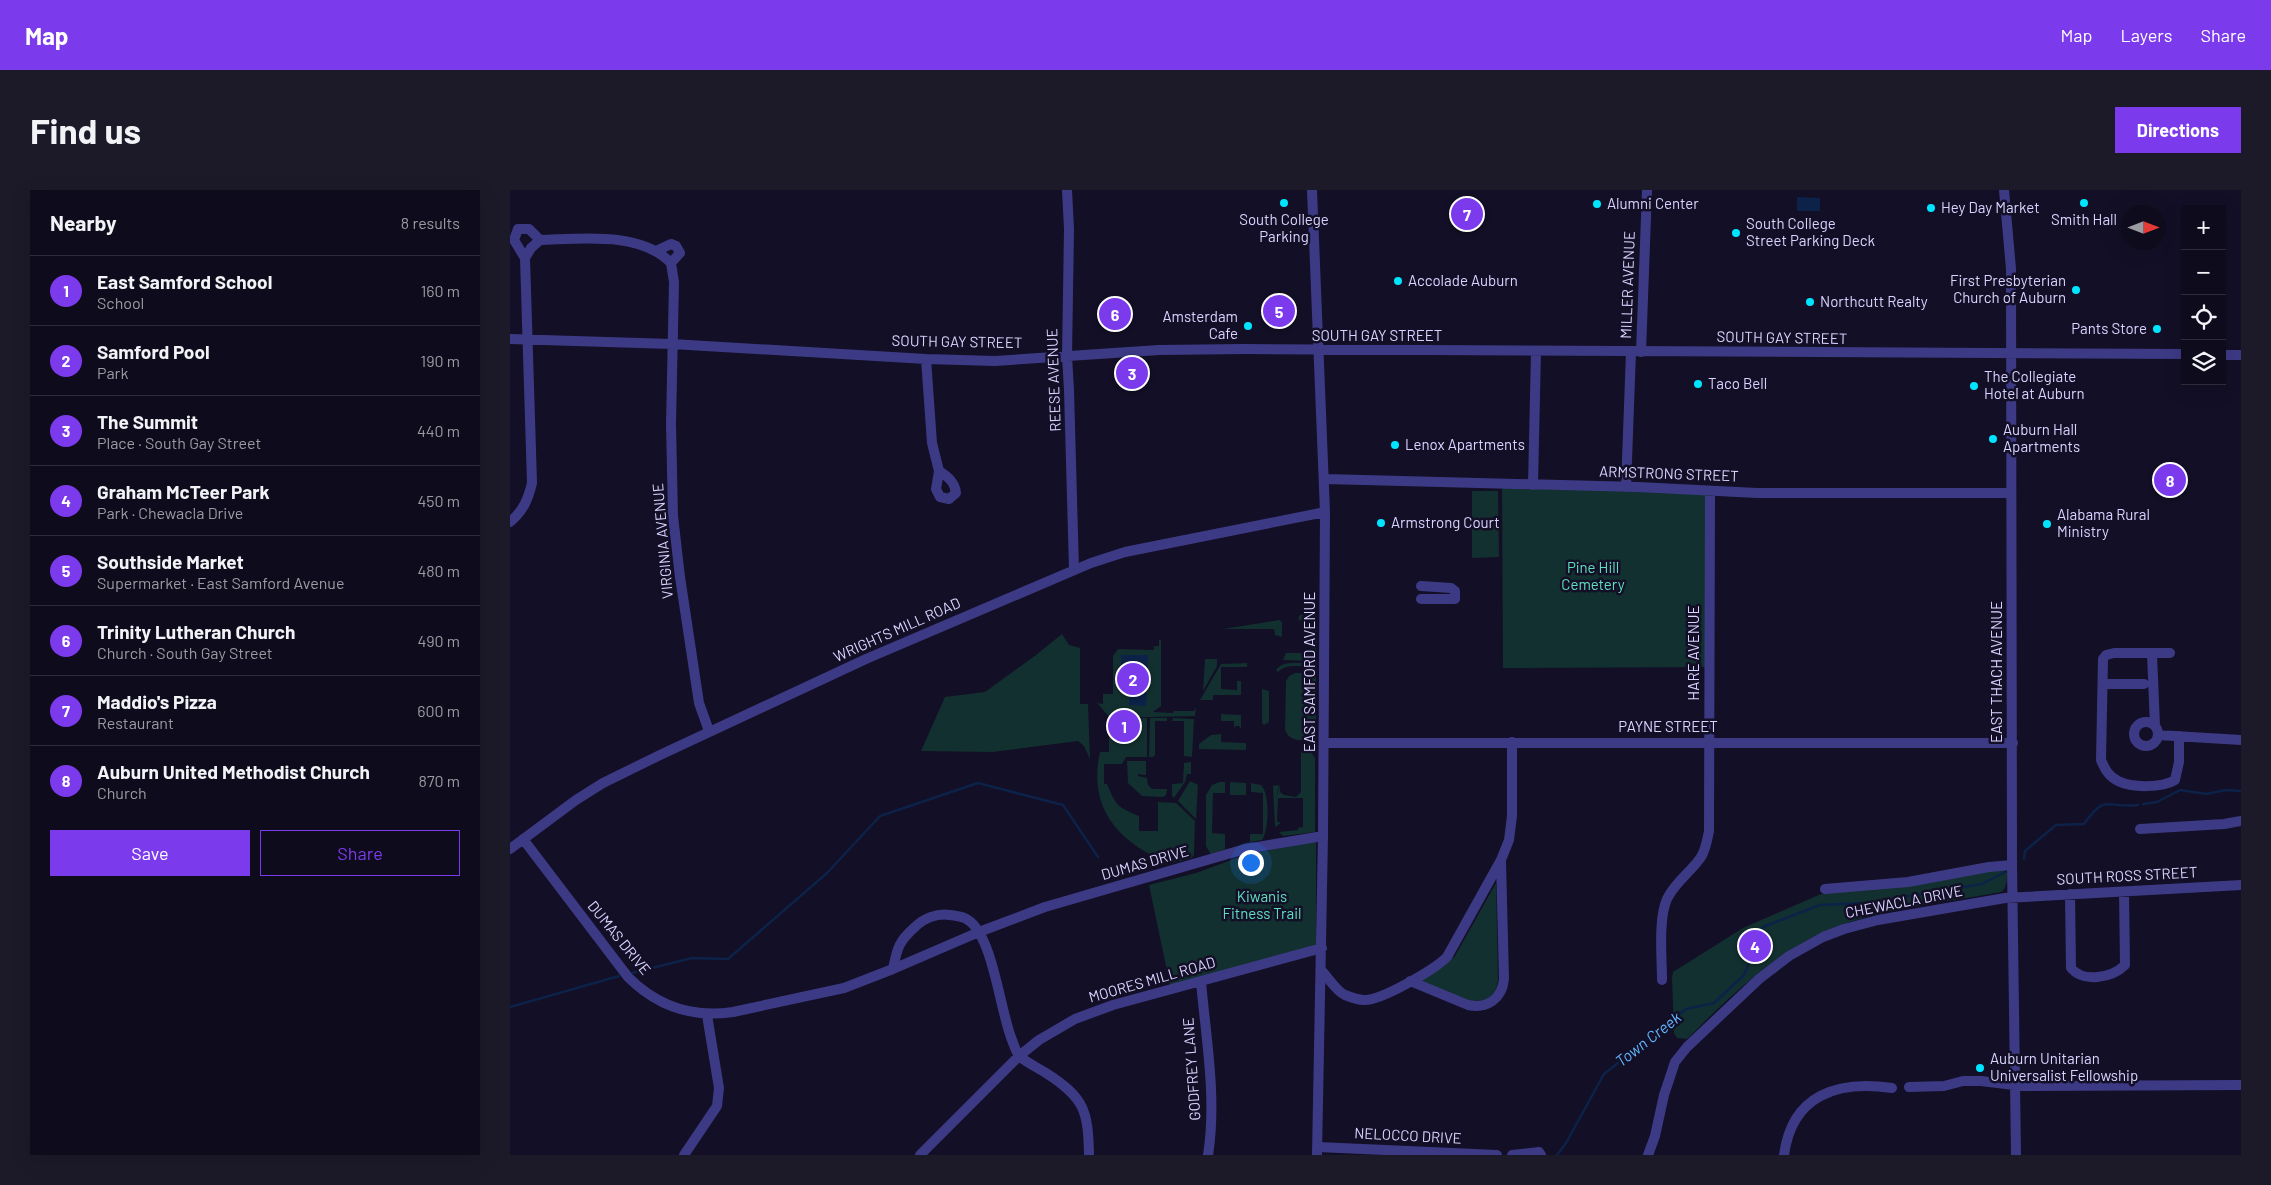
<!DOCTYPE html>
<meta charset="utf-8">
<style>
:root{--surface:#0e0b1c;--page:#1c1929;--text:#f1f3f6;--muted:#9b9ba3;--line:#2e2b3b;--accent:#7c3aed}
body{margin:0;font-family:Barlow,sans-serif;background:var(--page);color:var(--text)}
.controls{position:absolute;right:15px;top:15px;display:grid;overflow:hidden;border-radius:0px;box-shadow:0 5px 20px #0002}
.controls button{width:45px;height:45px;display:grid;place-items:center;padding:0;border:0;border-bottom:1px solid var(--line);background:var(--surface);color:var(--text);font:25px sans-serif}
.compass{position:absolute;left:1611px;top:15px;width:45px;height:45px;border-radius:50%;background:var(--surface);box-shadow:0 5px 20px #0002;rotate:90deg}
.you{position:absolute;left:740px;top:672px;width:18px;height:18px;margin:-12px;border:4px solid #fff;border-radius:50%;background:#1a73e8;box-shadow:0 0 0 8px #1a73e833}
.badge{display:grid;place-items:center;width:32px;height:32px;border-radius:50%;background:var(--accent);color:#fff;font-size:16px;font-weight:700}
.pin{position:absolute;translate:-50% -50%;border:2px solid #fff;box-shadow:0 1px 5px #0006}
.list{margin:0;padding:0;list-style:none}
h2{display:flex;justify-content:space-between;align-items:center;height:65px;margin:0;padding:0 20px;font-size:21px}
h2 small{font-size:16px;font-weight:400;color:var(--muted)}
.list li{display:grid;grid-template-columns:32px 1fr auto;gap:15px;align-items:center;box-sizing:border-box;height:70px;padding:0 20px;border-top:1px solid var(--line)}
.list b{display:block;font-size:19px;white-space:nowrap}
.list p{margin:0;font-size:16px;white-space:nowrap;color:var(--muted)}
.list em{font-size:16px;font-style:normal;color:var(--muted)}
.actions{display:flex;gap:10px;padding:15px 20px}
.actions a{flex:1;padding:11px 0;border:1px solid var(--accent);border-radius:0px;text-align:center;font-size:18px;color:var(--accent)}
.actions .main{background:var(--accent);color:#fff}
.icon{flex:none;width:28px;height:28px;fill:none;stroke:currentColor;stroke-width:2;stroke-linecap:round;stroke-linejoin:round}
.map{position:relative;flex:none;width:1731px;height:965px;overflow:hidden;border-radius:0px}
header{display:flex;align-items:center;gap:30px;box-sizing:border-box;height:70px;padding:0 25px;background:var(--accent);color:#fff}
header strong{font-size:24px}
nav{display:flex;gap:28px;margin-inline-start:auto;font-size:18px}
.intro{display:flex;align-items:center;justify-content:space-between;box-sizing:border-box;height:120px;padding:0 30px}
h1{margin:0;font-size:35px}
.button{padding:12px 22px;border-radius:0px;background:var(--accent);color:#fff;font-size:18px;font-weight:700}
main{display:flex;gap:30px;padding:0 30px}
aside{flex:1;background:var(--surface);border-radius:0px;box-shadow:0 5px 20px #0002}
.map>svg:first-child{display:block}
.green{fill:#12302f}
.water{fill:#0c2248}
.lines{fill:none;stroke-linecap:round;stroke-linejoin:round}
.stream{stroke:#0c2248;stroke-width:2.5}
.minor{stroke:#3d3a85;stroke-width:10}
.poi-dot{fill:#00e5ff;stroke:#130f26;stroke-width:2}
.labels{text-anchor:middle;stroke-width:5;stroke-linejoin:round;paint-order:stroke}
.poi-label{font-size:15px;fill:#d9d4ff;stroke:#130f26;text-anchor:start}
.street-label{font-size:15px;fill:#d9d4ff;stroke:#130f26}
.park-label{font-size:15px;fill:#5fe0c0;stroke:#130f26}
.water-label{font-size:16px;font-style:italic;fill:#62b6ff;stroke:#130f26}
</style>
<header>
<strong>Map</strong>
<nav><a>Map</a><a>Layers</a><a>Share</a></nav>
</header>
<div class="intro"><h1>Find us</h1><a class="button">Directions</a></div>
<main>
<aside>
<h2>Nearby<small>8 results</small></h2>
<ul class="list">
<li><span class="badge">1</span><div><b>East Samford School</b><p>School</p></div><em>160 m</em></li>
<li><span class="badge">2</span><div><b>Samford Pool</b><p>Park</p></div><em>190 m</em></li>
<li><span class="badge">3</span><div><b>The Summit</b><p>Place · South Gay Street</p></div><em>440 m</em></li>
<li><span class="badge">4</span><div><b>Graham McTeer Park</b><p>Park · Chewacla Drive</p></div><em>450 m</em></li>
<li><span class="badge">5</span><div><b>Southside Market</b><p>Supermarket · East Samford Avenue</p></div><em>480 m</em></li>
<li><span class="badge">6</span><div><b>Trinity Lutheran Church</b><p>Church · South Gay Street</p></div><em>490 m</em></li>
<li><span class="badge">7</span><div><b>Maddio's Pizza</b><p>Restaurant</p></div><em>600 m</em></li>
<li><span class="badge">8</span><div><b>Auburn United Methodist Church</b><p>Church</p></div><em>870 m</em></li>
</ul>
<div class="actions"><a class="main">Save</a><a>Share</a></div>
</aside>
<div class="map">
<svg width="1731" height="965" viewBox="0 0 1731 965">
<rect width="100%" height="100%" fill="#130f26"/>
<path class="green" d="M992,294L1200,301L1199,477L993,478Z
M962,301H988L989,367L962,368Z
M801,423L807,426L806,474C794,480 779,471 768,482L766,480C773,470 787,474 798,473V471L773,470L776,463H802L800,435L788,429L790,425Z
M769,430L772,432V447L765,445L764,439H713Z
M552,444L559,455L570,458V514H578L580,569L574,556L568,551L483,562L411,561L435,507L475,502L526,465Z
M649,450H651V516L643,522L663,523L664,521H684L686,517L685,526L600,528L587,513L593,514V504H603V466L608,459L644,460V456L637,457L649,456Z
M695,469H707V476L693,501Z
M737,473V477H711V499L727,500V491H731V505H703V510H690L711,474Z
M785,483H806V550C793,550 780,553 775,540L776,491L779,486Z
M752,499L759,501V532L754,535L752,533Z
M711,524L731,525V539L729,536H725L724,539V531H711Z
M637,528V567H616L612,574H594V594H597C607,617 606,616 629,626V641H648V612L666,613L685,631L684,664L682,668C676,669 669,672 663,672C654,673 642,666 634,661C597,639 580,606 590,562H599V535L603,530Z
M640,528H657V531H645V565L643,567H639Z
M663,528L684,529L682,567L674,566V531H662Z
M711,544V552L736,553V560L689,559V554L701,545Z
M791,562H801L805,568V642L773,646L769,642L788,640V638L793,637V608H768L767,631L771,633L765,637L763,596L769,595L766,609L770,595V602L774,605L786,607L791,602Z
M617,571H636V585L628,584V586L637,588L638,595L642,599H657L656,605L653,607L632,606L618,593Z
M681,572V584H677L675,592L664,608L662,606V594L673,593L674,573Z
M680,591L688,595L686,629L668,611Z
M709,592H715V603H703L702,643L715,644V659L701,664L696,656V605L702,595Z
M720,592L736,593V605H720Z
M741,593L751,595C760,603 759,640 752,650L740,652V644H753V603L741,602Z
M806,652V755L660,795L639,695L686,683L738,664Z
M1490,679L1497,683C1497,690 1497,698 1491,702C1434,713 1354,720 1303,747C1256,772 1215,811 1177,849L1167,848L1164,843L1162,787L1163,782L1233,738L1311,704Z
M986,693L988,789C984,832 930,800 907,791L933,777L945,766Z"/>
<path class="water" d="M1287,7L1310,8V21H1287Z
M611,465H638L637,494H611Z
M620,502L637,503L636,516L619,515Z"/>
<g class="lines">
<path class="stream" d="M1633,614L1647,612L1670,600L1696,604L1716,600L1731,601
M1514,669L1515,661L1546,635L1574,634C1597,602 1596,619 1628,615
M122,783L182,768L218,769L317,683L370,626L468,593L553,615L588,667
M0,817L109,786
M1047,965L1056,953L1094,884L1176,819L1204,813L1234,785L1253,737L1310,715L1357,713L1472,694L1495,682"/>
<path class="minor" d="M557,0L559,39L557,166L559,200L564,380
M802,0L815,322L813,646L807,965
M1494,0L1501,79L1502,675L1506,965
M146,61L161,54L166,56L170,63L161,73
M15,68L4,50L8,39H19L30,50
M0,149L162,154L416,169L485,171L649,160L735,159L1675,164
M1131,162L1137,0
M1712,165H1731
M416,169L422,253L429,281
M429,281C438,286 445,292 446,303L439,309L430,307L426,299Z
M815,289L1128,297L1247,303H1501
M1023,295L1026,161
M1116,297L1121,162
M0,332C13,321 18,310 22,293L15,68L21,58L30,50C71,49 130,41 161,73L164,92L161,234L163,326L170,387L189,513L199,541
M911,396L941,398L945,401V409H911
M1660,463H1604L1596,465L1593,469L1591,570C1595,579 1598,586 1608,591C1622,598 1652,598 1665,590L1669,572V546
M1642,464L1645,536
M1593,494H1634
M1624 544a12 12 0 1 1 24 0a12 12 0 1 1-24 0Z
M1648,545L1731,550
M814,553H1503
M1630,639L1714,634L1731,631
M13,649L118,787C147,816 183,828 223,822L334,798L383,779C387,758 389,751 405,737C414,728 427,723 440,725C446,726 453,726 458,730C483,746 490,821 502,850C504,855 506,863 510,867C518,873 528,878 536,883C575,908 578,921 579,965
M0,659L66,610L93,593L150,565L356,469L581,373L615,362L815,322
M1315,699L1398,692L1479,677L1502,675
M1560,704L1561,778C1573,793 1602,788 1615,775L1614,702
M383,779L469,742L535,717L735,659L813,646
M811,780C818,787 826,801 835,805C840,807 849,810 854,810C871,811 925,779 937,767L991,670L999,650L1002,626V552
M1152,790C1152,768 1148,729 1157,709C1165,692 1181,682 1191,667C1196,659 1197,650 1199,641L1200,301
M900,791L958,815C977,819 992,809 994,789L991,672
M691,792C696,849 707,908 698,965
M1399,897L1434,896L1453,891H1471L1512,896L1731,895
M808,957L987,965
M174,965L207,916L209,898L197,825
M410,965L509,866L529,850L565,829L603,815L812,758
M1002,965L1029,962L1031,965
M1138,965L1145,946L1154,905L1165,872L1177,857L1249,789L1279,766L1313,747L1334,739L1368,730L1495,708L1731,695
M1274,965C1282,905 1327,890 1382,898"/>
</g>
<g class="poi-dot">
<circle cx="774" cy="13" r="5"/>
<circle cx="1574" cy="13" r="5"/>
<circle cx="1087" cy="14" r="5"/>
<circle cx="1421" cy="18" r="5"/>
<circle cx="1226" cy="43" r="5"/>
<circle cx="888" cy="91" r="5"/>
<circle cx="1566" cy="100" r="5"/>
<circle cx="1300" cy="112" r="5"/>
<circle cx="738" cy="136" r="5"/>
<circle cx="1647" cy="139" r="5"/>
<circle cx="1188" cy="194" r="5"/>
<circle cx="1464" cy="196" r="5"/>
<circle cx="1483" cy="249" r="5"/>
<circle cx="885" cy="255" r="5"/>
<circle cx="871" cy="333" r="5"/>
<circle cx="1537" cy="334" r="5"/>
<circle cx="1470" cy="878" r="5"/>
</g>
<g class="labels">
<g class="poi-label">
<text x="1097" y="19">Alumni Center</text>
<text x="1431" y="23">Hey Day Market</text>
<text x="774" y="35" text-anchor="middle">South College<tspan x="774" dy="17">Parking</tspan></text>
<text x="1574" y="35" text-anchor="middle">Smith Hall</text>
<text x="1236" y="39">South College<tspan x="1236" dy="17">Street Parking Deck</tspan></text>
<text x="898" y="96">Accolade Auburn</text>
<text x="1556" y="96" text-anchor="end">First Presbyterian<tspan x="1556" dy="17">Church of Auburn</tspan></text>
<text x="1310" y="117">Northcutt Realty</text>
<text x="728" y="132" text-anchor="end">Amsterdam<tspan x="728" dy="17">Cafe</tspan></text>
<text x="1637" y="144" text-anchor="end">Pants Store</text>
<text x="1474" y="192">The Collegiate<tspan x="1474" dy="17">Hotel at Auburn</tspan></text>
<text x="1198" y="199">Taco Bell</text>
<text x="1493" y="245">Auburn Hall<tspan x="1493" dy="17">Apartments</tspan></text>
<text x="895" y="260">Lenox Apartments</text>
<text x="1547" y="330">Alabama Rural<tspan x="1547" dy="17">Ministry</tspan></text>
<text x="881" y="338">Armstrong Court</text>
<text x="1480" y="874">Auburn Unitarian<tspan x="1480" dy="17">Universalist Fellowship</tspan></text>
</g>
<g class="street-label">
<text transform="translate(1118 95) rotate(-88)" y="5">MILLER AVENUE</text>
<text x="867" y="151">SOUTH GAY STREET</text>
<text transform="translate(1272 148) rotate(1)" y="5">SOUTH GAY STREET</text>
<text transform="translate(447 152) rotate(1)" y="5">SOUTH GAY STREET</text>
<text transform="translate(544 190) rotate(-92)" y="5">REESE AVENUE</text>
<text transform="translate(1159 284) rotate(2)" y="5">ARMSTRONG STREET</text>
<text transform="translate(153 351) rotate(-95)" y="5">VIRGINIA AVENUE</text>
<text transform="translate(387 440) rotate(-24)" y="5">WRIGHTS MILL ROAD</text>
<text transform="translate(1184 463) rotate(-90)" y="5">HARE AVENUE</text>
<text transform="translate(800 482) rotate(-90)" y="5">EAST SAMFORD AVENUE</text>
<text transform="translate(1487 482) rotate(-90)" y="5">EAST THACH AVENUE</text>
<text x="1158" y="542">PAYNE STREET</text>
<text transform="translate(635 673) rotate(-16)" y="5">DUMAS DRIVE</text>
<text transform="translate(1617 686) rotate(-3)" y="5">SOUTH ROSS STREET</text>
<text transform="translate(1394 712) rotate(-11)" y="5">CHEWACLA DRIVE</text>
<text transform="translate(109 748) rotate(51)" y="5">DUMAS DRIVE</text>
<text transform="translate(642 790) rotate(-16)" y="5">MOORES MILL ROAD</text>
<text transform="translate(682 879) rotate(-94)" y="5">GODFREY LANE</text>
<text transform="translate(898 946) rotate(3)" y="5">NELOCCO DRIVE</text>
</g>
<g class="park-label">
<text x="1083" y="383">Pine Hill<tspan x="1083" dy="17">Cemetery</tspan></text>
<text x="752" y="712">Kiwanis<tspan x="752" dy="17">Fitness Trail</tspan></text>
</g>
<g class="water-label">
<text transform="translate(1138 849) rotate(-38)" y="6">Town Creek</text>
</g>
</g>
</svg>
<div class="controls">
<button>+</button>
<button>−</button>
<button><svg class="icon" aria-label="locate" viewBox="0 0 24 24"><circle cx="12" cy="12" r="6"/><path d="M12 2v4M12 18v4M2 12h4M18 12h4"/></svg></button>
<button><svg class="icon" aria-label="layers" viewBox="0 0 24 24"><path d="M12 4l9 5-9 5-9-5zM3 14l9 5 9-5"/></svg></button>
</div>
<svg class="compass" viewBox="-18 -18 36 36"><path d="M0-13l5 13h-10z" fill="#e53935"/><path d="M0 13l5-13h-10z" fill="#9b9ba3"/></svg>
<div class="you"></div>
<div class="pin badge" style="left:614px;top:536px">1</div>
<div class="pin badge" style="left:623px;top:489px">2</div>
<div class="pin badge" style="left:622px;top:183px">3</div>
<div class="pin badge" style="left:1245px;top:756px">4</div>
<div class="pin badge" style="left:769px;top:121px">5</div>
<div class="pin badge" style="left:605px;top:124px">6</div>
<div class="pin badge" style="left:957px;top:24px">7</div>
<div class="pin badge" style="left:1660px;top:290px">8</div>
</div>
</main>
